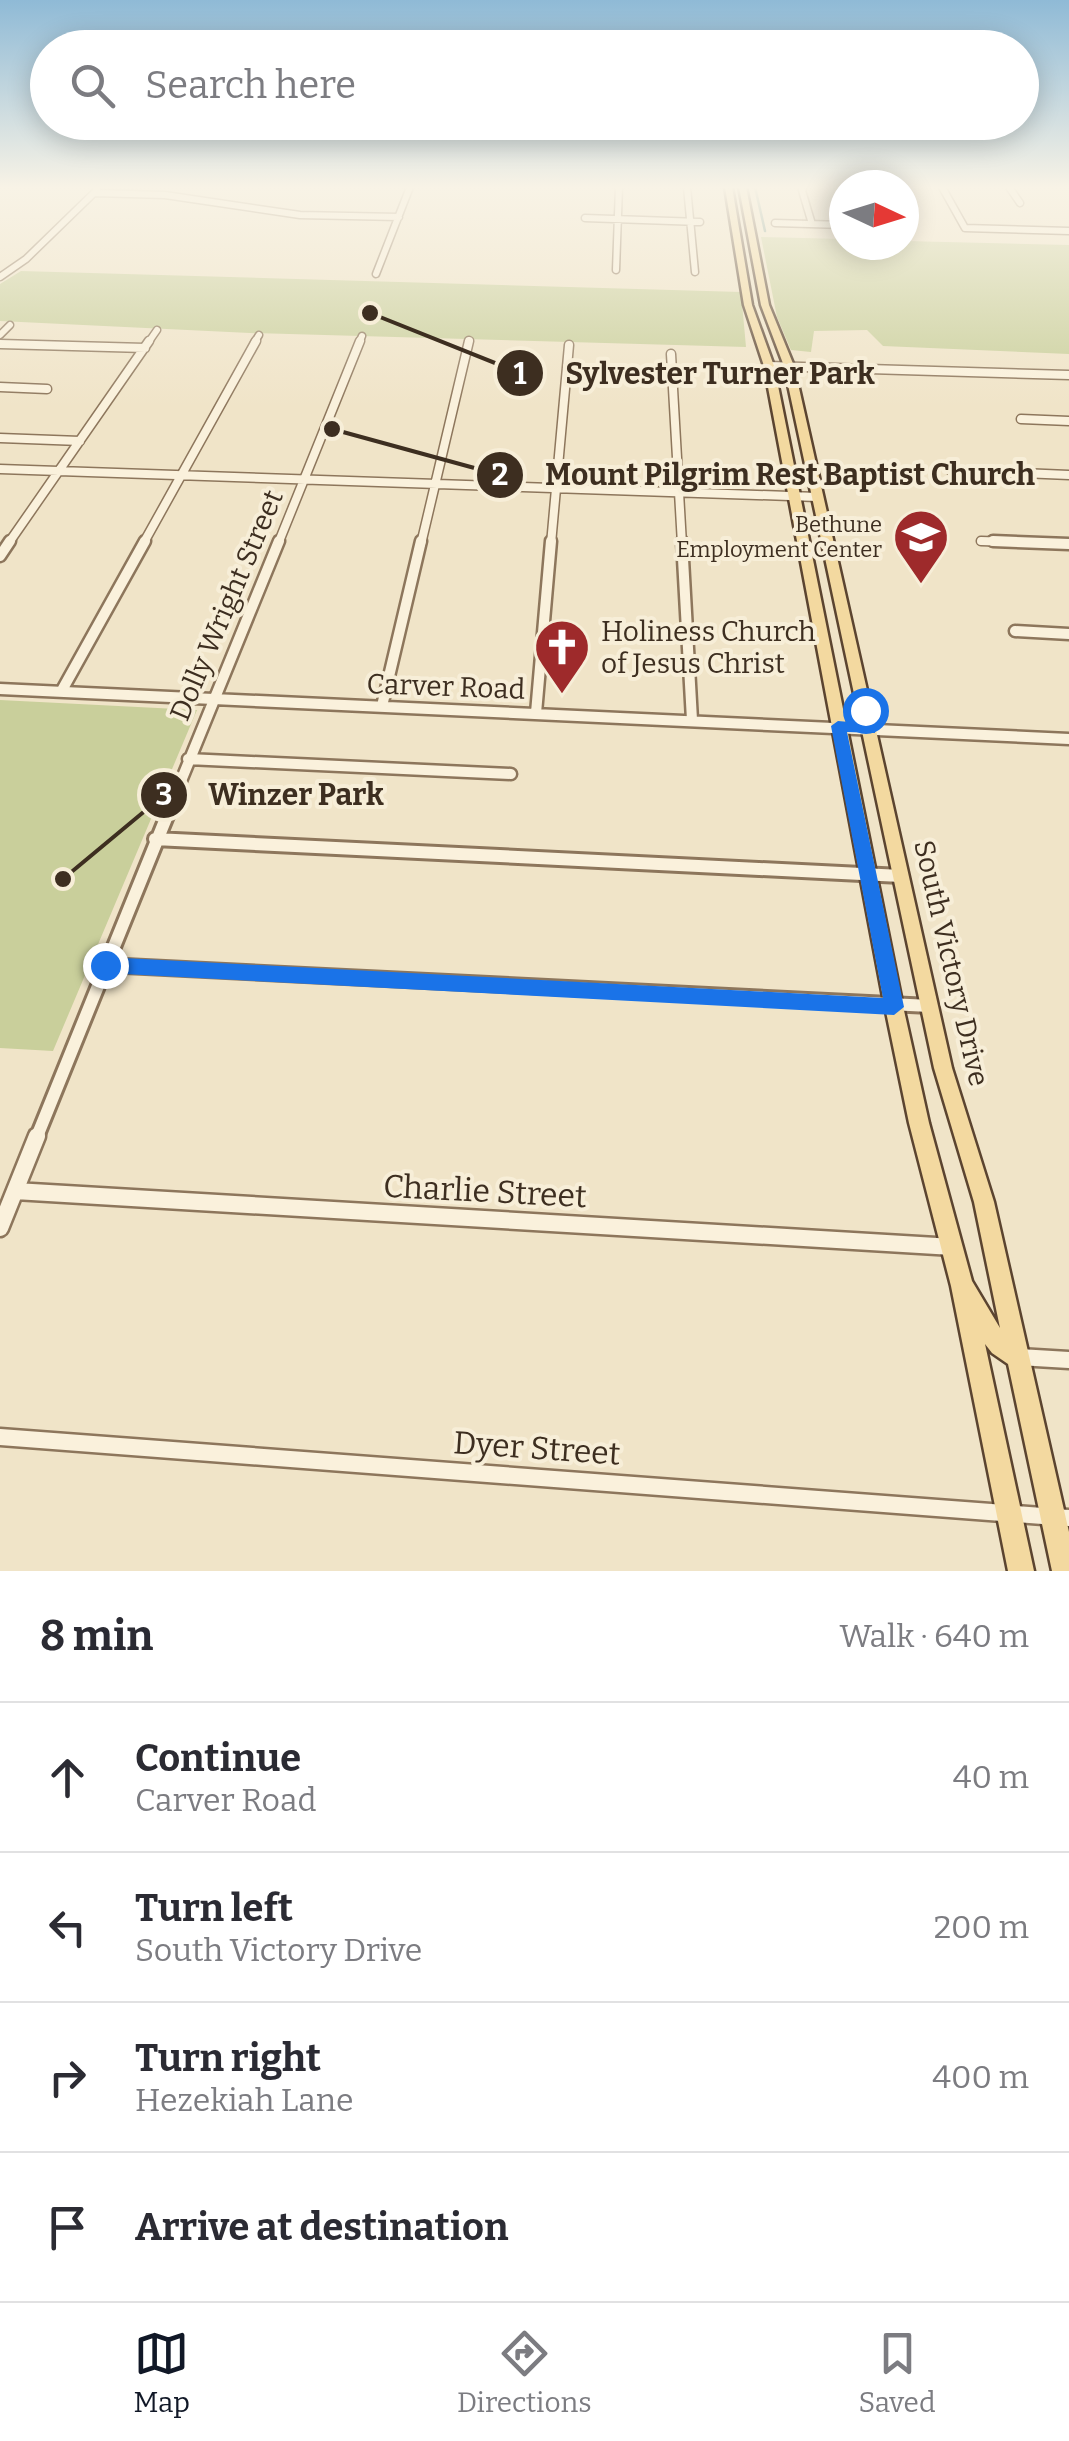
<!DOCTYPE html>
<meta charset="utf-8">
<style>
:root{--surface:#fff;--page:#f2f2f3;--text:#2b2b33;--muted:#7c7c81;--line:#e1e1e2;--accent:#111827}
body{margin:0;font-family:Bitter,serif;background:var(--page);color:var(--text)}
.compass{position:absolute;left:829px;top:170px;width:90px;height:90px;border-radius:50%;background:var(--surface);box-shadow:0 5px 25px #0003;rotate:94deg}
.stop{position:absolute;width:30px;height:30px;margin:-22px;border:8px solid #1a73e8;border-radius:50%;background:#fff}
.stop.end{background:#1a73e8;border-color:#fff;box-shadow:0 2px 10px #0008}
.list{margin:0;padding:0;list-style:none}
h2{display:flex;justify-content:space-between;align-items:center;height:130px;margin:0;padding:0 40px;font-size:42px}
h2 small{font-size:32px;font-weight:400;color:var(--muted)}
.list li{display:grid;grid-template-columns:65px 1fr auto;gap:30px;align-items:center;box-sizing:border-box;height:150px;padding:0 40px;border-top:2px solid var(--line)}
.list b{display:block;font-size:38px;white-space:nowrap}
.list p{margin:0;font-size:32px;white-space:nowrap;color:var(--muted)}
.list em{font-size:32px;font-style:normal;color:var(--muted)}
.icon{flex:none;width:55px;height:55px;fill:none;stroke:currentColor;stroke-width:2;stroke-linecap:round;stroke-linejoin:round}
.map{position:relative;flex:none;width:1069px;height:1571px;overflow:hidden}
.search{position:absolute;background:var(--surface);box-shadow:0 5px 25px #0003;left:30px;right:30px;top:30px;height:110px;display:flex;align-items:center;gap:25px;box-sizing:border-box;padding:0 35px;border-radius:55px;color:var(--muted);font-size:38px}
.sheet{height:730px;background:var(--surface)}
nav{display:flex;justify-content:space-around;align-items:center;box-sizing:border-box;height:140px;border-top:2px solid var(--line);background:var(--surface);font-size:28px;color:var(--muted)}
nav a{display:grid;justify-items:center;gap:5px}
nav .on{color:var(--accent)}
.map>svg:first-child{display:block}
.green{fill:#c9cf9b}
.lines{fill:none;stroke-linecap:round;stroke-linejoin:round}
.stream{stroke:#6f938a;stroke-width:2.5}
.minor-far4-casing{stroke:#8d765c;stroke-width:9}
.minor-far3-casing{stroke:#8d765c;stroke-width:11}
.minor-far2-casing{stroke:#8d765c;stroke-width:15}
.minor-far1-casing{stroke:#8d765c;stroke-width:18}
.minor-casing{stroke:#8d765c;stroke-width:21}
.major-casing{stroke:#5b4430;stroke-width:5}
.minor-far4{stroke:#faf1dc;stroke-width:6}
.minor-far3{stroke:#faf1dc;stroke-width:8}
.minor-far2{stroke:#faf1dc;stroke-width:10}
.minor-far1{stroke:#faf1dc;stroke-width:12}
.minor{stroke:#faf1dc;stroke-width:16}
.major{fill:#f3d9a0;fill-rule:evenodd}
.route{fill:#1a73e8}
.labels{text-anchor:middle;stroke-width:8;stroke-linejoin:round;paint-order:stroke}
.far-poi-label{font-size:22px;fill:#3d2e20;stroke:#f7eed8;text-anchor:end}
.street-label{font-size:28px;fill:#3d2e20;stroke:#f7eed8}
.poi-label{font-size:28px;fill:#3d2e20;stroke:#f7eed8;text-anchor:start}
.near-street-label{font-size:32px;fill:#3d2e20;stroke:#f7eed8}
.leader{fill:none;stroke:#3d2e20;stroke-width:4}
.callout-dot{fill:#3d2e20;stroke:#f7eed8;stroke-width:4}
.mark-label{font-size:30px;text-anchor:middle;font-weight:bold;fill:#fff}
.callout-label{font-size:30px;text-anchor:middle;font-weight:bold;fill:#3d2e20;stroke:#f7eed8;stroke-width:8;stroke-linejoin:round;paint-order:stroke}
</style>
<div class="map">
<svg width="1069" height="1571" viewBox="0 0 1069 1571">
<rect width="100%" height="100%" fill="#f0e4c8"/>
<path class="green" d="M761,237L844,239V245H904V241L1069,245V354L883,346L867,330L814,331L811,352L791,350L777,317Z
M21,271L741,292L746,347L250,333L0,321V284Z
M0,700L197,710L53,1051L0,1048Z"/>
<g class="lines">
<path class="stream" d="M755,187L765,231"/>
<g class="minor-far4-casing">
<path id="minor-far4" d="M687,187L695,272
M801,187L812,224
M942,187L965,228L1069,231
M1009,187L1020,203
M95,193L165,195L300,215L399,217
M585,218L700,222
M775,223L844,225
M616,270L619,187
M376,274L410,187
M0,277L26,259L97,190
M0,335L10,325
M148,343L157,330
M254,343L259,335
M359,343L362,336"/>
</g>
<g class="minor-far3-casing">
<path id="minor-far3" d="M0,344L145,348
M671,354L682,544
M769,366L1069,375
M0,387L47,389
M1021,419L1069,421
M0,438L80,441
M0,469L817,497
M950,470L1069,475
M981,541L1066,544
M8,544L149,341
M143,544L256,341
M278,544L360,341
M421,544L469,341
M551,544L569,345"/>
</g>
<g class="minor-far2-casing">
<path id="minor-far2" d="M682,541L692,720
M993,541L1069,544
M0,556L10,541
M1015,631L1069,634
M0,689L1069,739
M61,692L145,541
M382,706L421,541
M536,713L551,541
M188,759L511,774
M172,803L279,541"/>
</g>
<g class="minor-far1-casing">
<path id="minor-far1" d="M155,839L901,876
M105,965L930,1006
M36,1139L173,801"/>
</g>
<g class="minor-casing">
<path id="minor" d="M15,1191L953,1247
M0,1228L37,1136
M1019,1357L1069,1360
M0,1437L1069,1518"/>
</g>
<g class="major-casing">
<path id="major" d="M725,187H732L752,305L774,366L901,997L929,1123L972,1281L1000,1328L974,1202L934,1068L784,366L761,305L739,187H746L769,305L794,366L952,1068L994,1202L1069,1532V1571H1052L1008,1364L992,1353L985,1344L1034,1571H1008L951,1286L909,1123L883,997L764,366L744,305Z"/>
</g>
<use href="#minor-far4" class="minor-far4"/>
<use href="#minor-far3" class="minor-far3"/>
<use href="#minor-far2" class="minor-far2"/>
<use href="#minor-far1" class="minor-far1"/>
<use href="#minor" class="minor"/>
<use href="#major" class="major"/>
</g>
<linearGradient id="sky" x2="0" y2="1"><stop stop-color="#8fbad6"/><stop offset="0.46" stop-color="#f8f3e6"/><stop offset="1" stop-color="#f8f3e6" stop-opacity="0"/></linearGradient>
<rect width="1069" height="407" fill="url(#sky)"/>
<path class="route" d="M865,705L873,710L875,733L847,732L904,1007L894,1015L105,973L95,965L105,957L883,998L831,726L838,721L860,723L857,710Z"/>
<defs>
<g id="school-pin" transform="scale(2.875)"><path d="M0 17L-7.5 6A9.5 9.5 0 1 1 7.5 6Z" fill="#9e2a2b" stroke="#f7eed8"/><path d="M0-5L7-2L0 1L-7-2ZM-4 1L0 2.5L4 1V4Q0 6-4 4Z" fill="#fff"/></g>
<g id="church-pin" transform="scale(2.875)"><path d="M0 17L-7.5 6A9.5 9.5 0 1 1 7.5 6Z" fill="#9e2a2b" stroke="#f7eed8"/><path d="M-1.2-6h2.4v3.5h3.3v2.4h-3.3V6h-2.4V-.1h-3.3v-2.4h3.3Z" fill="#fff"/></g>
</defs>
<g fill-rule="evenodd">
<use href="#school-pin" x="921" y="537"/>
<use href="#church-pin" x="562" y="647"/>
</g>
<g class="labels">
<g class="far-poi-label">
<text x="882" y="532">Bethune<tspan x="882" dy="25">Employment Center</tspan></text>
</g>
<g class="street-label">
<text transform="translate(226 605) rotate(-67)" y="10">Dolly Wright Street</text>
<text transform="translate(446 686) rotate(2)" y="10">Carver Road</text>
<text transform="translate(952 963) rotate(77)" y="10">South Victory Drive</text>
</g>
<g class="poi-label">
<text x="601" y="641">Holiness Church<tspan x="601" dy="32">of Jesus Christ</tspan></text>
</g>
<g class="near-street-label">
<text transform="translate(485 1191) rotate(3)" y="11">Charlie Street</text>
<text transform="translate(537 1448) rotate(4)" y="11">Dyer Street</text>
</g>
</g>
<path class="leader" d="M370 313L520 373M332 429L500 475M63 879L164 795"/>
<g class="callout-dot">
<circle cx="370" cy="313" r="10"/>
<circle cx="332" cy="429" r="10"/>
<circle cx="63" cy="879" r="10"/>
<circle cx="520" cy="373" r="25"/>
<circle cx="500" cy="475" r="25"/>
<circle cx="164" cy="795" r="25"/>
</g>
<g class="mark-label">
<text x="520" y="384">1</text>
<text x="500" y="485">2</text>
<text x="164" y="805">3</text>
</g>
<g class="callout-label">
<text x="720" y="384">Sylvester Turner Park</text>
<text x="790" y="485">Mount Pilgrim Rest Baptist Church</text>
<text x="296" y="805">Winzer Park</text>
</g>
</svg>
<svg class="compass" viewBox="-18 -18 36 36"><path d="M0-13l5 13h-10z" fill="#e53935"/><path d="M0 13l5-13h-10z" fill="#7c7c81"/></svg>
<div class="stop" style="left:865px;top:710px"></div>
<div class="stop end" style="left:105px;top:965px"></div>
<div class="search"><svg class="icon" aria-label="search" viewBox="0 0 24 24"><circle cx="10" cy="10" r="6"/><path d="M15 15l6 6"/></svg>Search here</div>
</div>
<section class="sheet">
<h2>8 min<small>Walk · 640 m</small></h2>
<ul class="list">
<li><svg class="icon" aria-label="ahead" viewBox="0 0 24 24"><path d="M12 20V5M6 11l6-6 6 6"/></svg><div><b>Continue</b><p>Carver Road</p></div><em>40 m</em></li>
<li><svg class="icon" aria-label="left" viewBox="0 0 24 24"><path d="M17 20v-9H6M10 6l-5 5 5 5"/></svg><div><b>Turn left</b><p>South Victory Drive</p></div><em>200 m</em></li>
<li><svg class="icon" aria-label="right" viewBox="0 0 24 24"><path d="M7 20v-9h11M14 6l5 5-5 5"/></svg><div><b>Turn right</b><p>Hezekiah Lane</p></div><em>400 m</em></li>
<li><svg class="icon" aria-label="arrive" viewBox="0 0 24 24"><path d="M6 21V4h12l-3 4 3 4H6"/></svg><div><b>Arrive at destination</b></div></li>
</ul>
</section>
<nav>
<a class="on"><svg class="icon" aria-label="map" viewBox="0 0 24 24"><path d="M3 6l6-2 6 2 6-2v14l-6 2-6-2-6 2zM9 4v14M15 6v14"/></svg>Map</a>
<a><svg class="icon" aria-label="directions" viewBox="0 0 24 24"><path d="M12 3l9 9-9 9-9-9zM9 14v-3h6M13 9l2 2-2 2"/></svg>Directions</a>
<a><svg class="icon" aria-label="saved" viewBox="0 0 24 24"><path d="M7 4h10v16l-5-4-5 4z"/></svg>Saved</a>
</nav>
